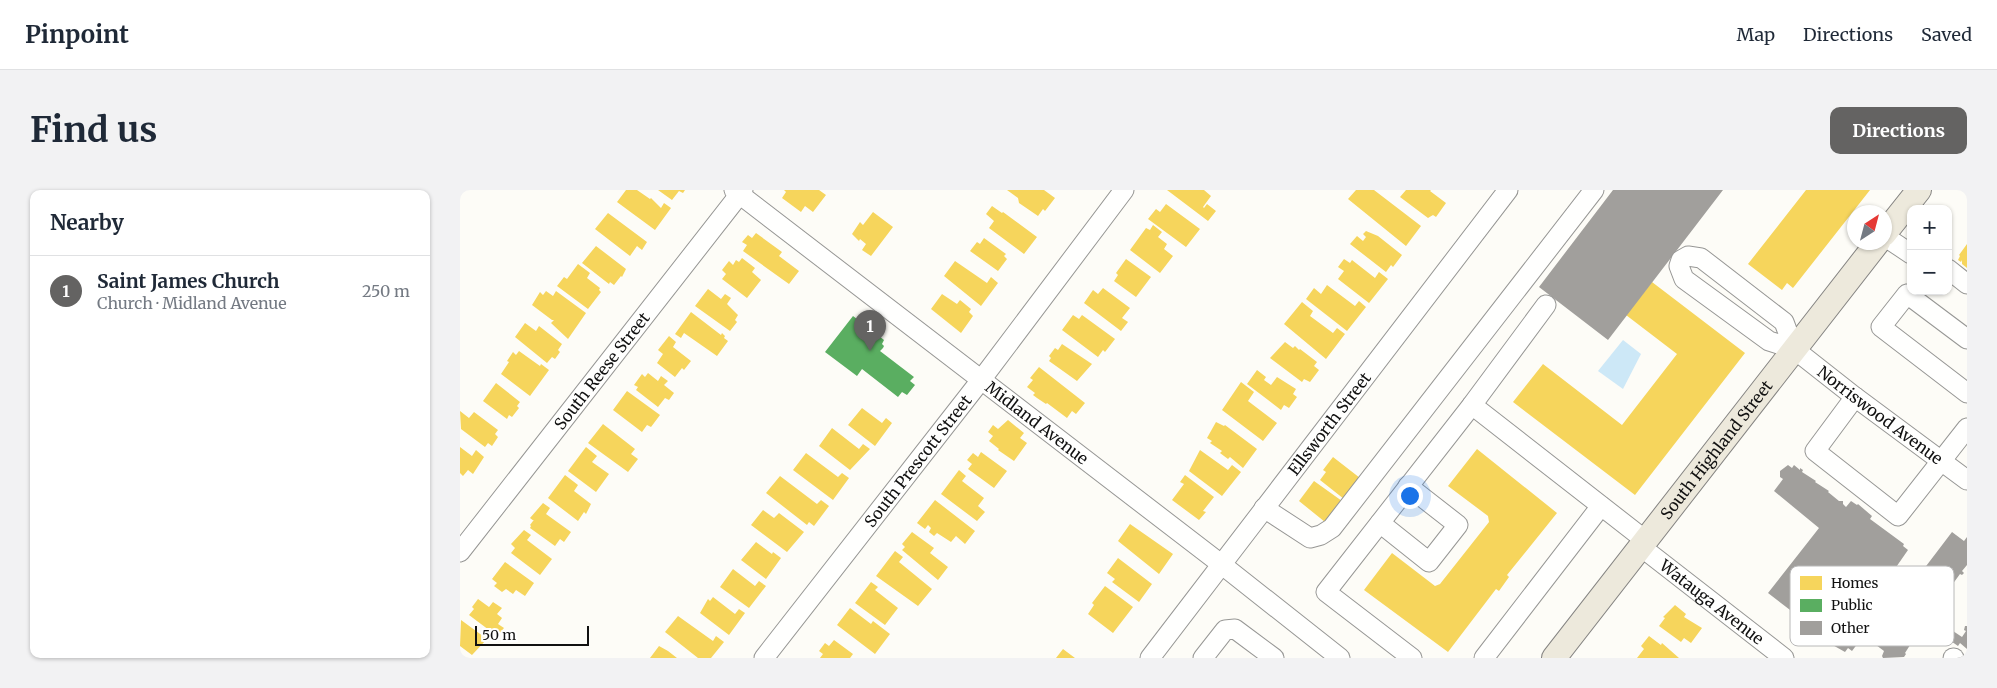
<!DOCTYPE html>
<meta charset="utf-8">
<style>
:root{--surface:#fff;--page:#f2f2f3;--text:#1f2937;--muted:#747a83;--line:#e0e1e3;--accent:#646362}
body{margin:0;font-family:Merriweather,serif;background:var(--page);color:var(--text)}
.controls{position:absolute;right:15px;top:15px;display:grid;overflow:hidden;border-radius:10px;box-shadow:0 1px 4px #0004}
.controls button{width:45px;height:45px;display:grid;place-items:center;padding:0;border:0;border-bottom:1px solid var(--line);background:var(--surface);color:var(--text);font:25px sans-serif}
.compass{position:absolute;left:1387px;top:15px;width:45px;height:45px;border-radius:50%;background:var(--surface);box-shadow:0 1px 4px #0004;rotate:36deg}
.scale{position:absolute;left:15px;bottom:12px;width:114px;box-sizing:border-box;padding-left:5px;border:2px solid #111;border-top:0;font-size:14px;line-height:18px;white-space:nowrap;color:#111;-webkit-text-stroke:4px #fff;paint-order:stroke}
.you{position:absolute;left:949px;top:305px;width:18px;height:18px;margin:-12px;border:4px solid #fff;border-radius:50%;background:#1a73e8;box-shadow:0 0 0 8px #1a73e833}
.badge{display:grid;place-items:center;width:32px;height:32px;border-radius:50%;background:var(--accent);color:#fff;font-size:16px;font-weight:700}
.pin{position:absolute;translate:-50% -41px;filter:drop-shadow(0 1px 2px #0008)}
.pin::after{content:'';position:absolute;top:26px;width:18px;height:15px;background:inherit;clip-path:polygon(0 0,100% 0,50% 100%)}
.list{margin:0;padding:0;list-style:none}
h2{display:flex;justify-content:space-between;align-items:center;height:65px;margin:0;padding:0 20px;font-size:21px}
h2 small{font-size:16px;font-weight:400;color:var(--muted)}
.list li{display:grid;grid-template-columns:32px 1fr auto;gap:15px;align-items:center;box-sizing:border-box;height:70px;padding:0 20px;border-top:1px solid var(--line)}
.list b{display:block;font-size:19px;white-space:nowrap}
.list p{margin:0;font-size:16px;white-space:nowrap;color:var(--muted)}
.list em{font-size:16px;font-style:normal;color:var(--muted)}
.map{position:relative;flex:none;width:1507px;height:468px;overflow:hidden;border-radius:10px}
header{display:flex;align-items:center;gap:30px;box-sizing:border-box;height:70px;padding:0 25px;background:var(--surface);border-bottom:1px solid var(--line)}
header strong{font-size:24px}
nav{display:flex;gap:28px;margin-inline-start:auto;font-size:18px}
.intro{display:flex;align-items:center;justify-content:space-between;box-sizing:border-box;height:120px;padding:0 30px}
h1{margin:0;font-size:35px}
.button{padding:12px 22px;border-radius:10px;background:var(--accent);color:#fff;font-size:18px;font-weight:700}
main{display:flex;gap:30px;padding:0 30px}
aside{flex:1;background:var(--surface);border-radius:10px;box-shadow:0 1px 4px #0004}
.map>svg:first-child{display:block}
.water{fill:#cde8f7}
.homes{fill:#f6d55c}
.public{fill:#5aae61}
.building{fill:#a19f9c}
.lines{fill:none;stroke-linecap:round;stroke-linejoin:round}
.minor-casing{stroke:#979795;stroke-width:21}
.major-casing{stroke:#858482;stroke-width:26}
.minor{stroke:#fffffe;stroke-width:19}
.major{stroke:#ede9dc;stroke-width:24}
.labels{text-anchor:middle;stroke-width:5;stroke-linejoin:round;paint-order:stroke}
.street-label{font-size:16px;fill:#111;stroke:#fff}
.key{fill:#fff;stroke:#b8b8b8;stroke-width:1}
.key-label{font-size:14px;fill:#111}
</style>
<header>
<strong>Pinpoint</strong>
<nav><a>Map</a><a>Directions</a><a>Saved</a></nav>
</header>
<div class="intro"><h1>Find us</h1><a class="button">Directions</a></div>
<main>
<aside>
<h2>Nearby<small></small></h2>
<ul class="list">
<li><span class="badge">1</span><div><b>Saint James Church</b><p>Church · Midland Avenue</p></div><em>250 m</em></li>
</ul>
</aside>
<div class="map">
<svg width="1507" height="468" viewBox="0 0 1507 468">
<rect width="100%" height="100%" fill="#fdfcf7"/>
<path class="water" d="M1163,150L1181,164L1163,199L1138,181Z"/>
<path class="homes" d="M166,0H177L190,9L191,8L201,18L204,13L211,18L195,40L157,12Z
M198,0H225L223,3L219,1L212,10Z
M324,0H359L366,5L353,22L345,16L341,22L322,8L326,2Z
M547,0H584L595,8L585,21L583,19L578,26L559,13L558,8Z
M707,0H744L751,6L743,17L744,18L747,14L756,21L748,31Z
M896,0H914L961,36L946,56L888,9Z
M946,0H971L970,1L986,13L976,27L973,25L968,28L940,7Z
M1346,0H1410L1333,98L1327,93L1322,100L1288,74Z
M706,14L740,39L726,57L688,29L696,19L700,22Z
M532,16L542,23L543,22L577,47L564,64L529,38L534,31L526,24Z
M413,22L433,37L411,66L402,60L406,54L400,49L399,51L392,44L400,32L403,35Z
M148,23L187,52L182,60L177,56L170,66L135,39Z
M693,35L702,42L698,47L707,54L704,59L713,66L700,83L670,60L686,38L690,40Z
M906,41L918,46L942,65L933,77L931,75L926,82L890,54L897,46L903,51L906,47L903,44Z
M296,43L322,62L319,66L339,81L329,94L283,61L287,55L282,52L288,45L292,48Z
M524,48L546,64L544,66L547,69L538,81L510,61L517,52L520,54Z
M1507,54V78L1502,74V70L1501,72L1498,70L1500,66L1499,65Z
M136,56L166,79L162,87L161,86L154,95L150,92L149,94L122,73Z
M282,68L295,78L292,82L301,90L287,108L262,89L266,84L262,80L269,71L273,75L276,70L279,72Z
M666,69L691,87L676,107L654,91L658,85L656,83Z
M884,69L890,73L892,70L915,88L919,82L928,89L909,113L878,89L884,81L878,77Z
M495,71L527,93L531,87L538,93L521,116L484,86Z
M118,74L130,83L127,88L140,98L139,100L141,102L128,119L97,96L104,87L107,89Z
M1192,92L1285,163L1175,305L1053,212L1083,174L1162,235L1217,164L1166,125Z
M867,95L895,116L899,111L906,117L887,141L846,109L854,98L861,104Z
M643,98L670,118L662,128L668,132L661,141L624,113L633,100L638,104Z
M248,99L261,109L265,104L271,108L267,114L278,125L275,130L277,132L270,141L235,116Z
M86,101L93,106L96,101L126,123L108,149L91,133L94,130H92L72,115L80,102L83,105Z
M482,104L497,114L500,110L511,119L509,122L513,126L501,143L471,119Z
M842,112L853,121L850,126L873,143L877,138L885,144L866,169L824,134Z
M231,122L261,145L262,143L265,146L264,148L268,151L257,166L224,143L221,148L215,144Z
M613,125L619,129L622,125L655,149L645,162L643,160L638,167L602,140Z
M65,133L76,141L79,136L102,154L98,160L100,162L95,169L92,167L87,173L55,147Z
M209,146L216,152L213,157L231,171L224,180L222,178L215,187L197,173L203,164L198,160Z
M825,152L833,158L835,156L839,160L840,159L857,172L854,176L859,180L850,192L844,189L842,192L810,168Z
M602,154L632,174L617,191L589,171L591,168L589,166L595,158L598,160Z
M59,161L80,176L81,174L89,180L70,206L41,184L49,172L47,171L53,162L56,165Z
M579,177L625,213L616,224L612,221L607,228L587,213L586,214L577,208L573,205L575,203L567,197L573,190L570,188Z
M797,180L806,187L804,190L811,195L817,187L836,199L833,204L837,207L829,218L824,215L821,220L787,194Z
M188,183L198,191L201,186L208,191L204,195L214,203L209,210L205,208L198,217L176,200L178,197L174,195L182,184L185,187Z
M781,192L794,202L788,211L817,233L803,251L762,220Z
M36,193L60,212L57,216L59,218L52,227L49,225L47,229L23,211Z
M167,201L200,225L191,237L187,235L182,242L153,220Z
M402,218L422,233L426,228L432,233L415,256L388,235Z
M0,221L9,228L14,222L38,240L35,244L38,247L32,256L28,253L25,257L1,239Z
M548,230L564,243L560,248L567,253L554,271L538,260L539,259L529,251L533,246L528,242L533,235L538,239Z
M756,232L764,236L765,235L797,259L783,278L770,267L768,269L760,263L762,261L750,253L752,251L747,248Z
M143,234L175,259L171,264L178,269L168,282L128,253Z
M372,238L399,259L403,254L410,259L390,280L359,256Z
M0,257L12,266L16,260L24,267L13,284L8,280L3,286L0,283Z
M126,257L137,266L132,272L149,284L136,302L108,281Z
M1017,259L1097,323L1047,385L1049,387L1039,401L1036,399L988,462L904,400L932,363L975,396L980,394L1029,332L1028,326L988,296Z
M740,260L768,280L772,275L781,282L762,306L729,281Z
M521,262L547,281L534,298L508,279L512,274L507,270L513,263L518,267Z
M346,263L378,287L382,283L389,288L373,310L333,280Z
M873,267L900,288L884,309L860,290L866,282L863,280Z
M499,280L506,286L502,291L524,308L518,316L525,322L517,331L481,304Z
M105,285L118,295L114,301L131,314L126,324L124,322L118,331L88,308Z
M725,285L754,307L743,321L746,322L739,330L712,310L724,294L720,292Z
M320,286L357,314L361,310L369,316L354,336L349,332L347,335L306,303Z
M854,291L882,311L865,332L839,311Z
M475,310L515,341L505,354L496,346L491,352L477,343L474,346L469,342L471,338L468,335L465,339L457,333Z
M83,313L90,318L86,324L111,342L104,352L100,349L95,356L70,338L71,336L70,335L73,331H74L70,328Z
M303,320L314,328L319,323L344,342L327,362L291,335Z
M670,334L713,364L699,384L658,351Z
M64,340L71,345L67,350L92,369L80,385L51,363L55,358L51,354Z
M452,342L474,358L470,363L488,377L478,390L442,360L445,357L442,354Z
M296,352L312,364L313,362L321,368L306,389L281,370Z
M435,361L443,367L439,372L472,399L458,416L416,386Z
M658,368L692,394L679,412L652,392L655,389L647,383Z
M45,372L74,393L65,406L56,400L53,404L46,399L42,402L34,396L37,393L32,389Z
M273,379L295,396L299,391L306,396L289,418L260,397Z
M411,392L418,397L415,400L438,418L425,435L395,413Z
M645,396L673,417L653,443L628,424L634,415L632,413Z
M253,407L275,424L279,419L285,423L269,445L240,423L248,409L250,411Z
M18,409L29,417L33,412L42,418L37,424L42,428L38,434L44,438L37,446L9,425L14,419L12,417Z
M1215,415L1226,424L1224,427L1242,438L1231,453L1224,448L1221,452L1199,436L1205,428L1203,427Z
M390,418L411,434L413,431L430,444L415,464L377,435Z
M218,426L253,451L256,446L264,452L251,468H238L205,442Z
M1,430L27,449L12,465L0,456Z
M1189,446L1201,455L1202,453L1219,468H1177L1184,459L1181,456Z
M374,450L393,464L390,468H360L363,464L359,461L365,453L369,456Z
M199,456L208,461L217,468H190Z
M603,459L615,468H596Z"/>
<path class="public" d="M393,126L410,139L419,127L423,130L414,142L424,150L422,154L424,156L423,158L420,161L454,187L450,191L455,195L447,205L442,202L438,207L402,179L397,186L365,162Z"/>
<path class="building" d="M1153,0H1263L1148,150L1079,97Z
M1328,275L1332,278L1334,275L1340,280V278L1343,280L1342,282L1356,291L1355,292L1369,301L1368,302L1379,311H1383V314L1386,317L1391,311L1397,315L1398,314L1412,326L1410,329L1444,354L1443,356L1448,360L1432,383L1451,397L1456,387L1457,388L1492,342L1504,351L1507,347V375L1502,381L1504,383L1502,385L1500,384L1492,395L1494,396L1492,399L1490,397L1482,408L1483,409L1481,412L1480,410L1476,415L1479,418L1475,423L1476,425L1464,441L1462,439L1454,454L1452,452L1445,463L1446,464L1444,467L1423,468L1422,466L1424,461L1400,443L1394,450L1398,453L1392,461L1388,458L1385,462L1369,453L1366,448L1362,450L1364,446L1308,403L1359,338L1314,301L1323,289L1320,287V281Z
M1505,436H1507V459L1500,453L1498,456L1485,447L1490,439L1502,447L1506,441L1504,440Z"/>
<g class="lines">
<g class="minor-casing">
<g id="minor">
<path id="s1" d="M274,0L761,374L880,468"/>
<path d="M1424,46L1451,64"/>
<path d="M1488,79L1507,94"/>
<path d="M1507,149L1447,104L1421,137L1507,203"/>
<path id="s2" d="M1334,159L1324,132L1241,68L1228,66L1221,70L1219,76L1224,89L1309,151L1334,159L1395,207L1507,290"/>
<path d="M1395,207L1355,261L1438,326L1507,238"/>
<path d="M1012,215L1185,350"/>
<path d="M804,318L850,348L861,345L872,338L1134,0"/>
<path d="M920,333L969,372L998,335L948,296"/>
<path id="s3" d="M1180,356L1324,468"/>
<path id="s4" d="M0,362L283,0"/>
<path id="s5" d="M304,468L521,190L664,0"/>
<path id="s6" d="M690,468L1048,0"/>
<path d="M743,468L765,440L775,439L814,468"/>
<path d="M952,468L866,402L1012,215L1086,115"/>
<path d="M1024,468L1141,316"/>
<path d="M1493,468H1494"/>
</g>
</g>
<g class="major-casing">
<g id="major">
<path d="M1424,44L1459,0"/>
<path id="s7" d="M1094,468L1418,52"/>
</g>
</g>
<use href="#minor" class="minor"/>
<use href="#major" class="major"/>
</g>
<g class="labels">
<g class="street-label">
<text dy="6" stroke="none"><textPath href="#s4" startOffset="230">South Reese Street</textPath></text>
<text dy="6" stroke="none"><textPath href="#s2" startOffset="415">Norriswood Avenue</textPath></text>
<text dy="6" stroke="none"><textPath href="#s1" startOffset="382">Midland Avenue</textPath></text>
<text dy="6" stroke="none"><textPath href="#s6" startOffset="295">Ellsworth Street</textPath></text>
<text dy="6" stroke="none"><textPath href="#s7" startOffset="264">South Highland Street</textPath></text>
<text dy="6" stroke="none"><textPath href="#s5" startOffset="250">South Prescott Street</textPath></text>
<text dy="6" stroke="none"><textPath href="#s3" startOffset="91">Watauga Avenue</textPath></text>
</g>
</g>
<rect x="1330" y="376" width="164" height="80" rx="8" class="key"/>
<rect x="1340" y="386" width="22" height="14" fill="#f6d55c"/>
<rect x="1340" y="409" width="22" height="13" fill="#5aae61"/>
<rect x="1340" y="431" width="22" height="14" fill="#a19f9c"/>
<g class="key-label">
<text x="1371" y="398">Homes</text>
<text x="1371" y="420">Public</text>
<text x="1371" y="443">Other</text>
</g>
</svg>
<div class="controls">
<button>+</button>
<button>−</button>
</div>
<svg class="compass" viewBox="-18 -18 36 36"><path d="M0-13l5 13h-10z" fill="#e53935"/><path d="M0 13l5-13h-10z" fill="#747a83"/></svg>
<div class="scale">50 m</div>
<div class="you"></div>
<div class="pin badge" style="left:410px;top:161px">1</div>
</div>
</main>
